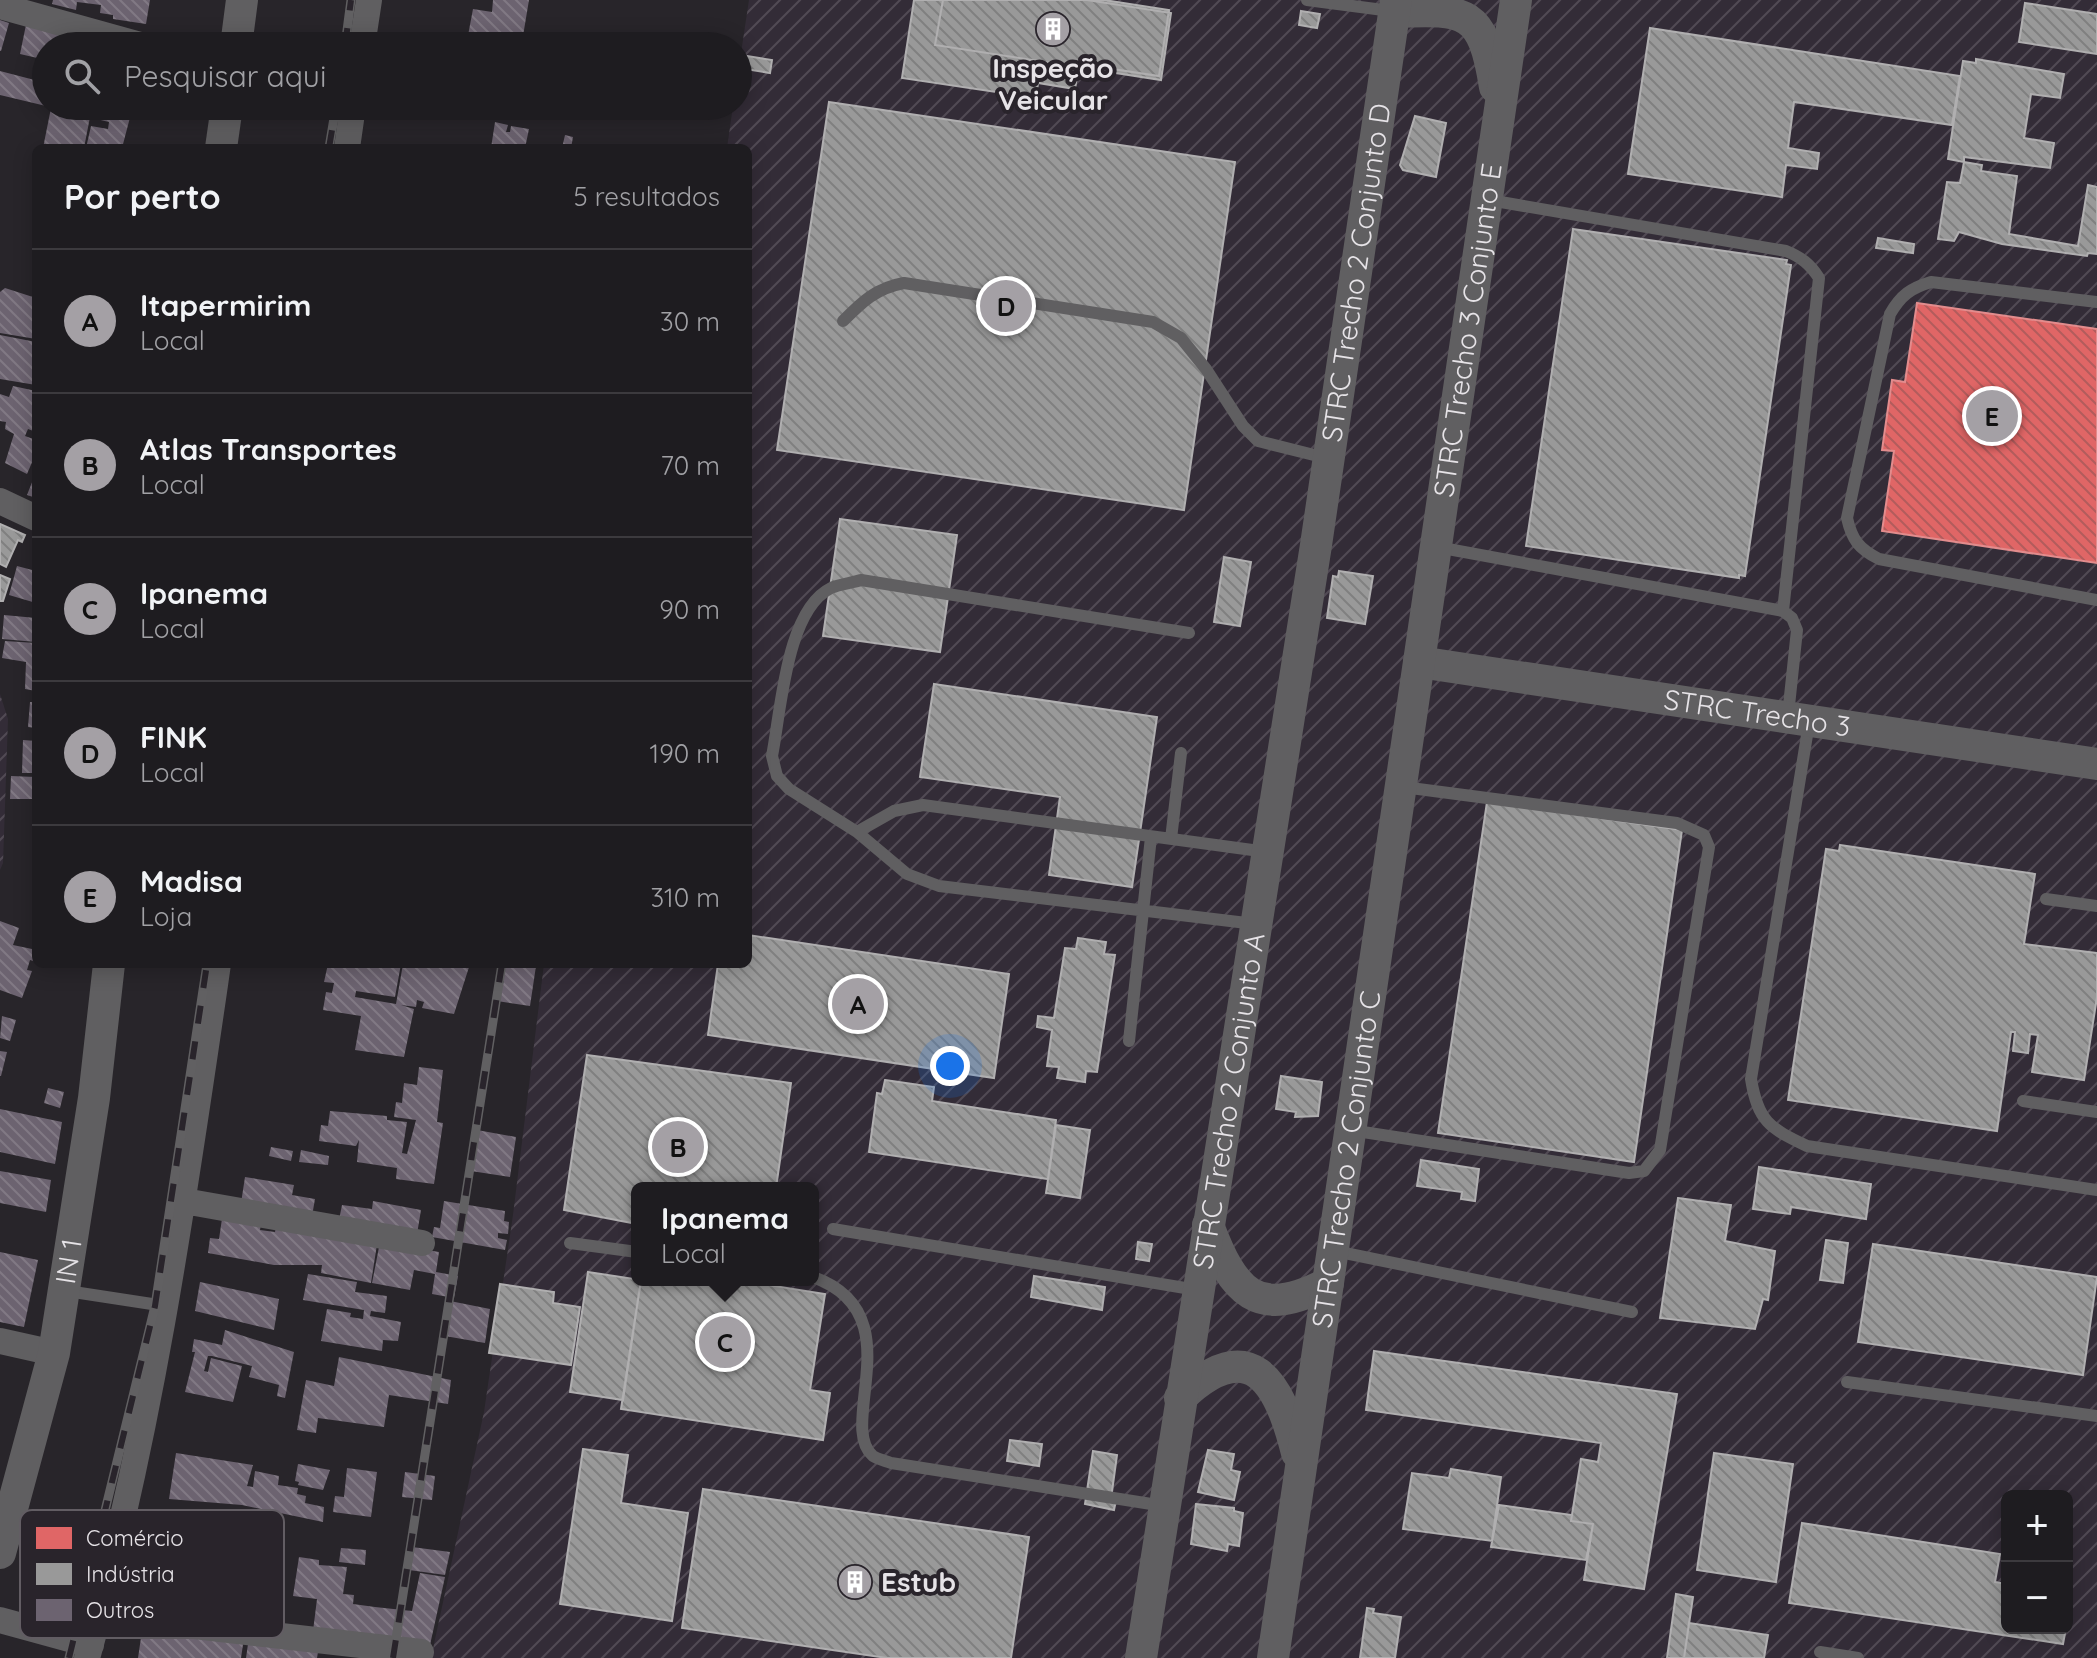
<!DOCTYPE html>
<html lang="pt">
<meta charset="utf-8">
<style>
:root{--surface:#1e1c20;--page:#262529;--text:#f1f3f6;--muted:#a1a1a5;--line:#3c3a3e;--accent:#a4a0a5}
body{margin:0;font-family:Quicksand,sans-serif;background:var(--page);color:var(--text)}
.controls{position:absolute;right:24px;bottom:24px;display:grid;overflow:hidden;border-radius:12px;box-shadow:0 4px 20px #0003}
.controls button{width:72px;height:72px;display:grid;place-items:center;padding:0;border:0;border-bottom:2px solid var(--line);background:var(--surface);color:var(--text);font:40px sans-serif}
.you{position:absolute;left:950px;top:1066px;width:28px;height:28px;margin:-20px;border:6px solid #fff;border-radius:50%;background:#1a73e8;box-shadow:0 0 0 12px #1a73e833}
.badge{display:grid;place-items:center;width:52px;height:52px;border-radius:50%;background:var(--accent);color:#111;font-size:26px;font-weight:700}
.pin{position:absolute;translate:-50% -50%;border:4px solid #fff;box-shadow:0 2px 8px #0006}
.popup{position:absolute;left:631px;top:1182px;width:188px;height:104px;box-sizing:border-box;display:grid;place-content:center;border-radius:12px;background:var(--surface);filter:drop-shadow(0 2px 6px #0005);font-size:26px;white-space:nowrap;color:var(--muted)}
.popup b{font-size:30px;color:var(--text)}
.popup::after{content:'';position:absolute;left:50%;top:100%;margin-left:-16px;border:16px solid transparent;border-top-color:var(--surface)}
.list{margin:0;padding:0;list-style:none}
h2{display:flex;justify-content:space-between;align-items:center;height:104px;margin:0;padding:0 32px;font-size:34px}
h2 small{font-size:26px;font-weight:400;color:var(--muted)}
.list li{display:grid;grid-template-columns:52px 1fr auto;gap:24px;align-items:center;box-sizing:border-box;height:144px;padding:0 32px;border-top:2px solid var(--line)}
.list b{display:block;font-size:30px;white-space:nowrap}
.list p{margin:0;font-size:26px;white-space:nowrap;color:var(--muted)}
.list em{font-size:26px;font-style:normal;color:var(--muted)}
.icon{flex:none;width:44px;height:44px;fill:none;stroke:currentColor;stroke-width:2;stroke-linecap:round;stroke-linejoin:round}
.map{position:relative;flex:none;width:2097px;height:1658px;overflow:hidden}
.search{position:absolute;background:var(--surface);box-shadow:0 4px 20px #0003;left:32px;top:32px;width:720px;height:88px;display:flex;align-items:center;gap:20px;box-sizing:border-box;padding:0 28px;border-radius:44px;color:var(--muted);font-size:30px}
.panel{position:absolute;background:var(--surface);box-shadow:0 4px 20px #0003;left:32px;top:144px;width:720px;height:824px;border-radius:12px}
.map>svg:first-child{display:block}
.industrial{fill:url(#industrial-furrows);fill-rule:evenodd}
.shops{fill:url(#shops-back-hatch);stroke:#e28c8d;stroke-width:2}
.industry{fill:url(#industry-back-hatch);stroke:#b0afb0;stroke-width:2}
.building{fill:url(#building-back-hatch)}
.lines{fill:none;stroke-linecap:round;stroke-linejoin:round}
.service{stroke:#605f61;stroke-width:12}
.minor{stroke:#605f61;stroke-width:26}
.tertiary{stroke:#605f61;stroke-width:32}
.rail-casing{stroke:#616062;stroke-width:9}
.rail{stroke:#29242b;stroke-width:6;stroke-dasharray:18;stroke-linecap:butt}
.labels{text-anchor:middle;stroke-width:8;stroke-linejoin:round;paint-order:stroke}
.poi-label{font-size:28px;font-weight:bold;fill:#e6e3e7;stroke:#29242b}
.street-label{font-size:28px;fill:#e6e3e7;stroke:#29242b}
.key{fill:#29242b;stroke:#625d63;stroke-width:2}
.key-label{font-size:22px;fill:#e6e3e7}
</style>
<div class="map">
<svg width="2097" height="1658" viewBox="0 0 2097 1658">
<defs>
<pattern id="industrial-furrows" width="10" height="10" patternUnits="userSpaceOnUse" patternTransform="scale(2)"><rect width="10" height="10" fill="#332c37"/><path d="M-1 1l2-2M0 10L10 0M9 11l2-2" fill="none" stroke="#514a54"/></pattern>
<pattern id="shops-back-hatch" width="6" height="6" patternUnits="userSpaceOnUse" patternTransform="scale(2)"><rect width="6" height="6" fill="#e06666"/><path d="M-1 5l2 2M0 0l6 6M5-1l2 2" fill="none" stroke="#b25c5c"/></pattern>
<pattern id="industry-back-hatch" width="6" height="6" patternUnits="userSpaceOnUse" patternTransform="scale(2)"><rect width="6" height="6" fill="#999"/><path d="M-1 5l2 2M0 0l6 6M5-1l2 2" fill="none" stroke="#808080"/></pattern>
<pattern id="building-back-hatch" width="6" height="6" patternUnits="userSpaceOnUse" patternTransform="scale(2)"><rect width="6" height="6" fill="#6c6370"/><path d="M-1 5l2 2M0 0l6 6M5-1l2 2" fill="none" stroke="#817984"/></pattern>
</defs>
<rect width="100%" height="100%" fill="#28252a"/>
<path class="industrial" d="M749,0H2097V1658H431L484,1412L513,1215L544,964H748V148H727L733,106H738V73ZM637,1188H813V1280H637ZM2007,1496H2067V1628H2007Z
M0,694L8,719L3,863L0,870Z"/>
<path class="shops" d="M1917,303L2097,329V563L1882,531L1894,451L1882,450L1892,380L1905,382Z"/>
<path class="industry" d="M914,0H1104L1169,10L1159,76L1079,64L1075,89L1038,83L1036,98L902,78Z
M943,0H1087L1171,13L1161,80L935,45Z
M2025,3L2097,14V54L2019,42Z
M1301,11L1320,14L1317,28L1299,25Z
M1650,28L1960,76L1952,125L1794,102L1788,148L1819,153L1817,169L1786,165L1782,197L1628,174Z
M747,56L772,60L770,73L745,69Z
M1976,59L2064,74L2060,98L2031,94L2024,138L2054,143L2050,168L1964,157V162L1948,159L1963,61L1976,63Z
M829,102L1235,162L1184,510L777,450Z
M1415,116L1446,123L1436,177L1403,170L1400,165Z
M1964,162L1982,165L1981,171L2017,176L2009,234L2078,246L2088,185L2097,187V254L2088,253L2087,256L2002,244L1959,232L1954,241L1938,239L1947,182L1960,183Z
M1573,229L1787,260L1786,264L1791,265L1745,576L1739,575V578L1526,546Z
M1878,238L1914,244L1913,253L1876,248Z
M840,519L957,535L940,652L823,636Z
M0,524L25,535L22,542L18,540L6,567L0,564Z
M1224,557L1251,562L1240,626L1214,622Z
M1339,571L1373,576L1365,624L1327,618L1333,576L1338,577Z
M0,575L10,579L3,601H0Z
M934,684L1157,717L1132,887L1049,875L1060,797L920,777Z
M1487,802L1682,830L1634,1162L1438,1133Z
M1840,845L2035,874L2024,944L2097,953V997L2084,1080L2032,1072L2038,1035L2030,1034L2028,1053L2013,1051L2015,1032H2011L1997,1131L1788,1100L1826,849L1839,851Z
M748,935L1009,974L994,1078L708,1035L718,964H748Z
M1078,938L1106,942L1104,954L1115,955L1097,1072L1086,1071L1085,1082L1057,1078L1059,1067L1047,1066L1052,1030L1037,1027L1038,1016L1054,1018L1065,948L1076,949Z
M587,1055L791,1083L776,1188H637V1224L564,1210Z
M1281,1076L1322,1082L1318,1116L1295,1117L1296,1112L1276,1109Z
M885,1080L934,1087L932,1101L1056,1120L1048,1179L869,1152L877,1093L882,1094Z
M1056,1125L1090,1130L1080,1198L1046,1193Z
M1421,1160L1479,1169L1475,1201L1461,1199L1462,1192L1417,1186Z
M1759,1167L1871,1184L1866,1219L1791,1207L1790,1214L1753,1209Z
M1678,1198L1731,1205L1725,1241L1775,1251L1768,1300L1763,1299L1755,1329L1660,1318Z
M1826,1240L1848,1243L1843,1283L1820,1280Z
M1138,1242L1152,1244L1149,1261L1136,1259Z
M1873,1244L2097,1277L2083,1375L1858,1342Z
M588,1272L641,1280L623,1400L570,1392Z
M1034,1276L1105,1287L1102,1310L1031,1297Z
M641,1280H737L825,1294L810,1390L830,1393L823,1440L621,1409Z
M500,1284L554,1292L553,1303L580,1307L571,1365L489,1353Z
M1374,1351L1677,1394L1644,1589L1584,1580L1593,1524L1571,1521L1581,1459L1598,1462L1601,1443L1366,1410Z
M1010,1440L1042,1444L1039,1466L1007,1461Z
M583,1449L628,1455L621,1503L688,1513L672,1621L560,1604Z
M1208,1450L1234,1454L1231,1470L1240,1472L1234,1500L1198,1492Z
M1093,1451L1117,1455L1111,1499L1116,1500L1114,1510L1085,1504Z
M1714,1453L1793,1464L1776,1582L1697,1570Z
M1451,1469L1501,1477L1492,1541L1403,1529L1412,1473L1449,1478Z
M703,1489L1029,1537L1011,1658H887L682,1628Z
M1196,1504L1234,1508V1511L1243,1513L1239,1546L1228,1544L1227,1551L1191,1544Z
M1499,1505L1572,1515L1571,1521L1593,1524L1586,1560L1491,1547Z
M1802,1523L2000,1554L1995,1582L2007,1584V1628H2066L2063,1644L1789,1603Z
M1676,1594L1693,1597L1684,1658H1667Z
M1367,1608L1374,1609L1373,1613L1401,1617L1395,1658H1360Z
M1689,1623L1768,1635L1764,1658H1684Z"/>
<path class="building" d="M53,0H150L146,24L113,19V15L100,13L101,5L77,2L76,10L52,4Z
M493,0H529L523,36L534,38L533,43L543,46H466L473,9L492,12Z
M28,15L94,45V46H46V60L20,54Z
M0,20L9,23L1,51H0Z
M0,71L46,83V106L0,95Z
M91,106H133L122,148H86L91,126L108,129L109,122L88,117Z
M51,108L90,117L84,148H43Z
M495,122L508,125L506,132H510L511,126L529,129L525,148H491Z
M565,135L573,137L571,148H562Z
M5,288L36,298V339L0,333V292Z
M0,335L36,342V385L0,379Z
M13,386L36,391V432L28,429L25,436L36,440V453L27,474L5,463L14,434L5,429L6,422L0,421V394L9,397Z
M36,472V498L27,495Z
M17,566L36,571V603L9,595Z
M4,615L36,618V642L2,639Z
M5,641L36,643V691L25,689L26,662L2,658Z
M30,702H36V728L28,727Z
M23,740L36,741V773H22Z
M11,776L35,777V799H10Z
M0,921L19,928L13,945L32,949L36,954V962L30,960L27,970L32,971L22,998L0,990Z
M328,964H401L395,997L356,991L355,997L396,1004L403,964H470L454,1014L422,1008L424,1002L417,1000L416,1007L401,1005L414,1009L404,1057L355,1050L361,1016L323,1010L326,992L332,993L334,983L324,982Z
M501,964L536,966L530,1006L497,1001L504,981L499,980Z
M2,1016L16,1020L10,1041L0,1038Z
M0,1051L7,1052L1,1076H0Z
M419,1067L443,1070L437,1122L443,1123L434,1184L396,1179L397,1168L357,1162L359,1140L356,1146L319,1141L321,1125L328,1126L330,1111L387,1116V1120L407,1122L402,1153L407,1154L416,1120L394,1117L396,1102L402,1103L404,1083L417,1085Z
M48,1088L64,1092L60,1108L44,1103Z
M0,1109L62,1122L55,1164L0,1152Z
M477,1130L516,1137L510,1177L471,1171Z
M271,1147L293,1151L291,1161L269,1156Z
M301,1150L329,1156L328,1165L299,1162Z
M0,1171L51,1180L46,1212L0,1203Z
M245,1177L294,1185L292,1195L315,1199L312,1216L241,1203Z
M373,1201L421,1210L417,1234L339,1220L342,1205L372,1209Z
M444,1201L505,1211L504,1221L509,1222L508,1234L498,1233V1238L507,1240L505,1250L432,1237L434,1227L440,1228Z
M223,1212L262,1219L260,1230L275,1232L277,1221L378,1238L371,1283L321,1273L322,1265H274L208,1253L210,1238L219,1239Z
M380,1242L439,1252L436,1272L458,1276L454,1298L432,1294L435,1274L414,1270L410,1290L372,1283Z
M0,1252L38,1260L24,1327L0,1322Z
M308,1274L357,1282L355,1292L387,1296L385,1313L371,1311L370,1316L401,1322L398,1341L383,1340L382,1351L321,1341L327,1309L351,1313L350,1317L363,1319L364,1310L303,1300Z
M200,1282L279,1299L274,1330L195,1311Z
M450,1301L490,1309L485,1343L445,1336Z
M225,1330L294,1352L285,1398L277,1396L279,1385L249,1377L252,1366L212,1356H208L204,1371L208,1372L211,1358L242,1366L233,1402L185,1392L195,1352H192L194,1339L222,1345Z
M339,1357L451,1380L448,1404L389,1395L384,1427L318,1418L316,1433L297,1430L306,1380L334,1386Z
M176,1453L253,1465L247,1486L253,1487L255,1471L279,1476L278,1485L298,1488L297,1494L306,1496L305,1503L324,1507L323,1522L242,1505L169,1499Z
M298,1464L330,1470L323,1490L298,1485L299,1482L295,1481Z
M347,1468L377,1472L371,1517L333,1512L335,1496L344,1497Z
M405,1472L435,1476L432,1500L402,1497Z
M412,1547L450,1552L445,1575L409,1570Z
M341,1548L366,1550L365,1565L339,1562Z
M299,1557L319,1560V1565L347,1567L343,1594L354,1595L353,1604L375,1607L412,1611L420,1573L445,1577L430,1645L313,1631L317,1599L293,1596Z
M151,1579L271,1593L267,1624L143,1608Z
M143,1624L244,1638L241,1658H138Z
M249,1637L319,1646L317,1658H246Z"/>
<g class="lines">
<path class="service" d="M1307,0L1391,11
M1489,200L1786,251C1801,257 1810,264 1819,278L1783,611
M2097,302L1931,282C1911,288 1901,295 1890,314L1847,518C1852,540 1859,549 1879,559L2097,600
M843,321C862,302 876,288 904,283L1153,322L1181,338L1206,369L1243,426L1258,441L1326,458
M1437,547L1783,611L1792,618L1797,630L1788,715
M1189,633L861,580C852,583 839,584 831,588C786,610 781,711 772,756L777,776L789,789L857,832L907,874L939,886L1255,924
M1809,723L1751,1079C1758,1121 1769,1128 1807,1146L2097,1190
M857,832L894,811L923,805L1267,852
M1171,839L1181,753
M2046,899L2097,906
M1129,1041L1151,837
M2023,1101L2097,1112
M1350,1130L1629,1173L1644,1171L1660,1150L1709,847L1704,835L1677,823L1403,787
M833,1229L1197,1290
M570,1243L637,1252
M1335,1251L1632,1312
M813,1277C914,1313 836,1425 873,1456C877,1459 886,1461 891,1463L1164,1506
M67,1291L165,1306
M1847,1382L2097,1416
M1820,1652L1858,1658"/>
<path class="minor" d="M0,6L144,46
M362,46L369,0
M347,148L353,106
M0,501L36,518
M184,1201L422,1243
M0,1341L54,1353
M99,1615L421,1652
M0,1620L91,1645
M87,1658C151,1431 184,1198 218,964"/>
<g class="tertiary">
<path d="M1395,12C1467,9 1483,10 1495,87"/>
<path d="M236,46L242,0"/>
<path d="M221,148L227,106"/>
<path id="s1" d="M1419,662L2097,764"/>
<path d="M1208,1225C1233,1292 1257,1321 1328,1283"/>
<path d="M1180,1398C1250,1332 1279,1380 1297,1453"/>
<path id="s2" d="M0,1553L54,1353L94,1098L109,964"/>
<path id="s3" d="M1141,1658L1316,545L1396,0"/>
<path id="s4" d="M1273,1658L1516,0"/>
</g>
<g class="rail-casing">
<path id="rail" d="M345,46L351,0
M329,148L336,106
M69,1658L155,1306L207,964
M393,1658L502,964"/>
</g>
<use href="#rail" class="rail"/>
</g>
<defs>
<g id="building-disc" transform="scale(1.8)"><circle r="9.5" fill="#a4a0a5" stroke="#29242b"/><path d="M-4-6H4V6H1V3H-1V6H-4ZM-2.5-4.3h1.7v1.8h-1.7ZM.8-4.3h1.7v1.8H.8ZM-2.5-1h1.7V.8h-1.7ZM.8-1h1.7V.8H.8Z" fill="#fff"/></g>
</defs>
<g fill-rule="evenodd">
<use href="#building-disc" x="1053" y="29"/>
<use href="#building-disc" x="855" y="1582"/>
</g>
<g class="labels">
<g class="poi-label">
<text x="1053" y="78">Inspeção<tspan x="1053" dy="32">Veicular</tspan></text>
<text x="881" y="1592" text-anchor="start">Estub</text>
</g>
<g class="street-label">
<text dy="10" stroke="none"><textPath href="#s3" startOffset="1402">STRC Trecho 2 Conjunto D</textPath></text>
<text dy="10" stroke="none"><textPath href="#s4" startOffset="1342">STRC Trecho 3 Conjunto E</textPath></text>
<text dy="10" stroke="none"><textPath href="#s1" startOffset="342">STRC Trecho 3</textPath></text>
<text dy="10" stroke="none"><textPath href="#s3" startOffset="564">STRC Trecho 2 Conjunto A</textPath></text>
<text dy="10" stroke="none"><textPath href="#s4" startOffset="504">STRC Trecho 2 Conjunto C</textPath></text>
<text dy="10" stroke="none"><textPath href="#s2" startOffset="300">IN 1</textPath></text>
</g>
</g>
<rect x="20" y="1510" width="264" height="128" rx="12" class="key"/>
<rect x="36" y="1527" width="36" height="22" fill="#e06666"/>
<rect x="36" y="1563" width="36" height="22" fill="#999"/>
<rect x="36" y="1599" width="36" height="22" fill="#6c6370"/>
<g class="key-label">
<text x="86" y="1546">Comércio</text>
<text x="86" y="1582">Indústria</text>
<text x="86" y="1618">Outros</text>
</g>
</svg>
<div class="controls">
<button>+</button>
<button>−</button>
</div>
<div class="you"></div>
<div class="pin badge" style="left:858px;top:1004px">A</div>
<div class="pin badge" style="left:678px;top:1147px">B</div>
<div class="pin badge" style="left:725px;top:1342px">C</div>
<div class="popup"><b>Ipanema</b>Local</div>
<div class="pin badge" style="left:1006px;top:306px">D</div>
<div class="pin badge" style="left:1992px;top:416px">E</div>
<div class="search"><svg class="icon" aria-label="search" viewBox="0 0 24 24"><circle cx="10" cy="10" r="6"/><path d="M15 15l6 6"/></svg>Pesquisar aqui</div>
<section class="panel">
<h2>Por perto<small>5 resultados</small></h2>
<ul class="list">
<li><span class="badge">A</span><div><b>Itapermirim</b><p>Local</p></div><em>30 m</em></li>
<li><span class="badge">B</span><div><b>Atlas Transportes</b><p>Local</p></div><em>70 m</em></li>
<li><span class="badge">C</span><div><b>Ipanema</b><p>Local</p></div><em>90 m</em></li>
<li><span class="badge">D</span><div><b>FINK</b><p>Local</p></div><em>190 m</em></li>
<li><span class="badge">E</span><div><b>Madisa</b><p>Loja</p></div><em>310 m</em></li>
</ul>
</section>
</div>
